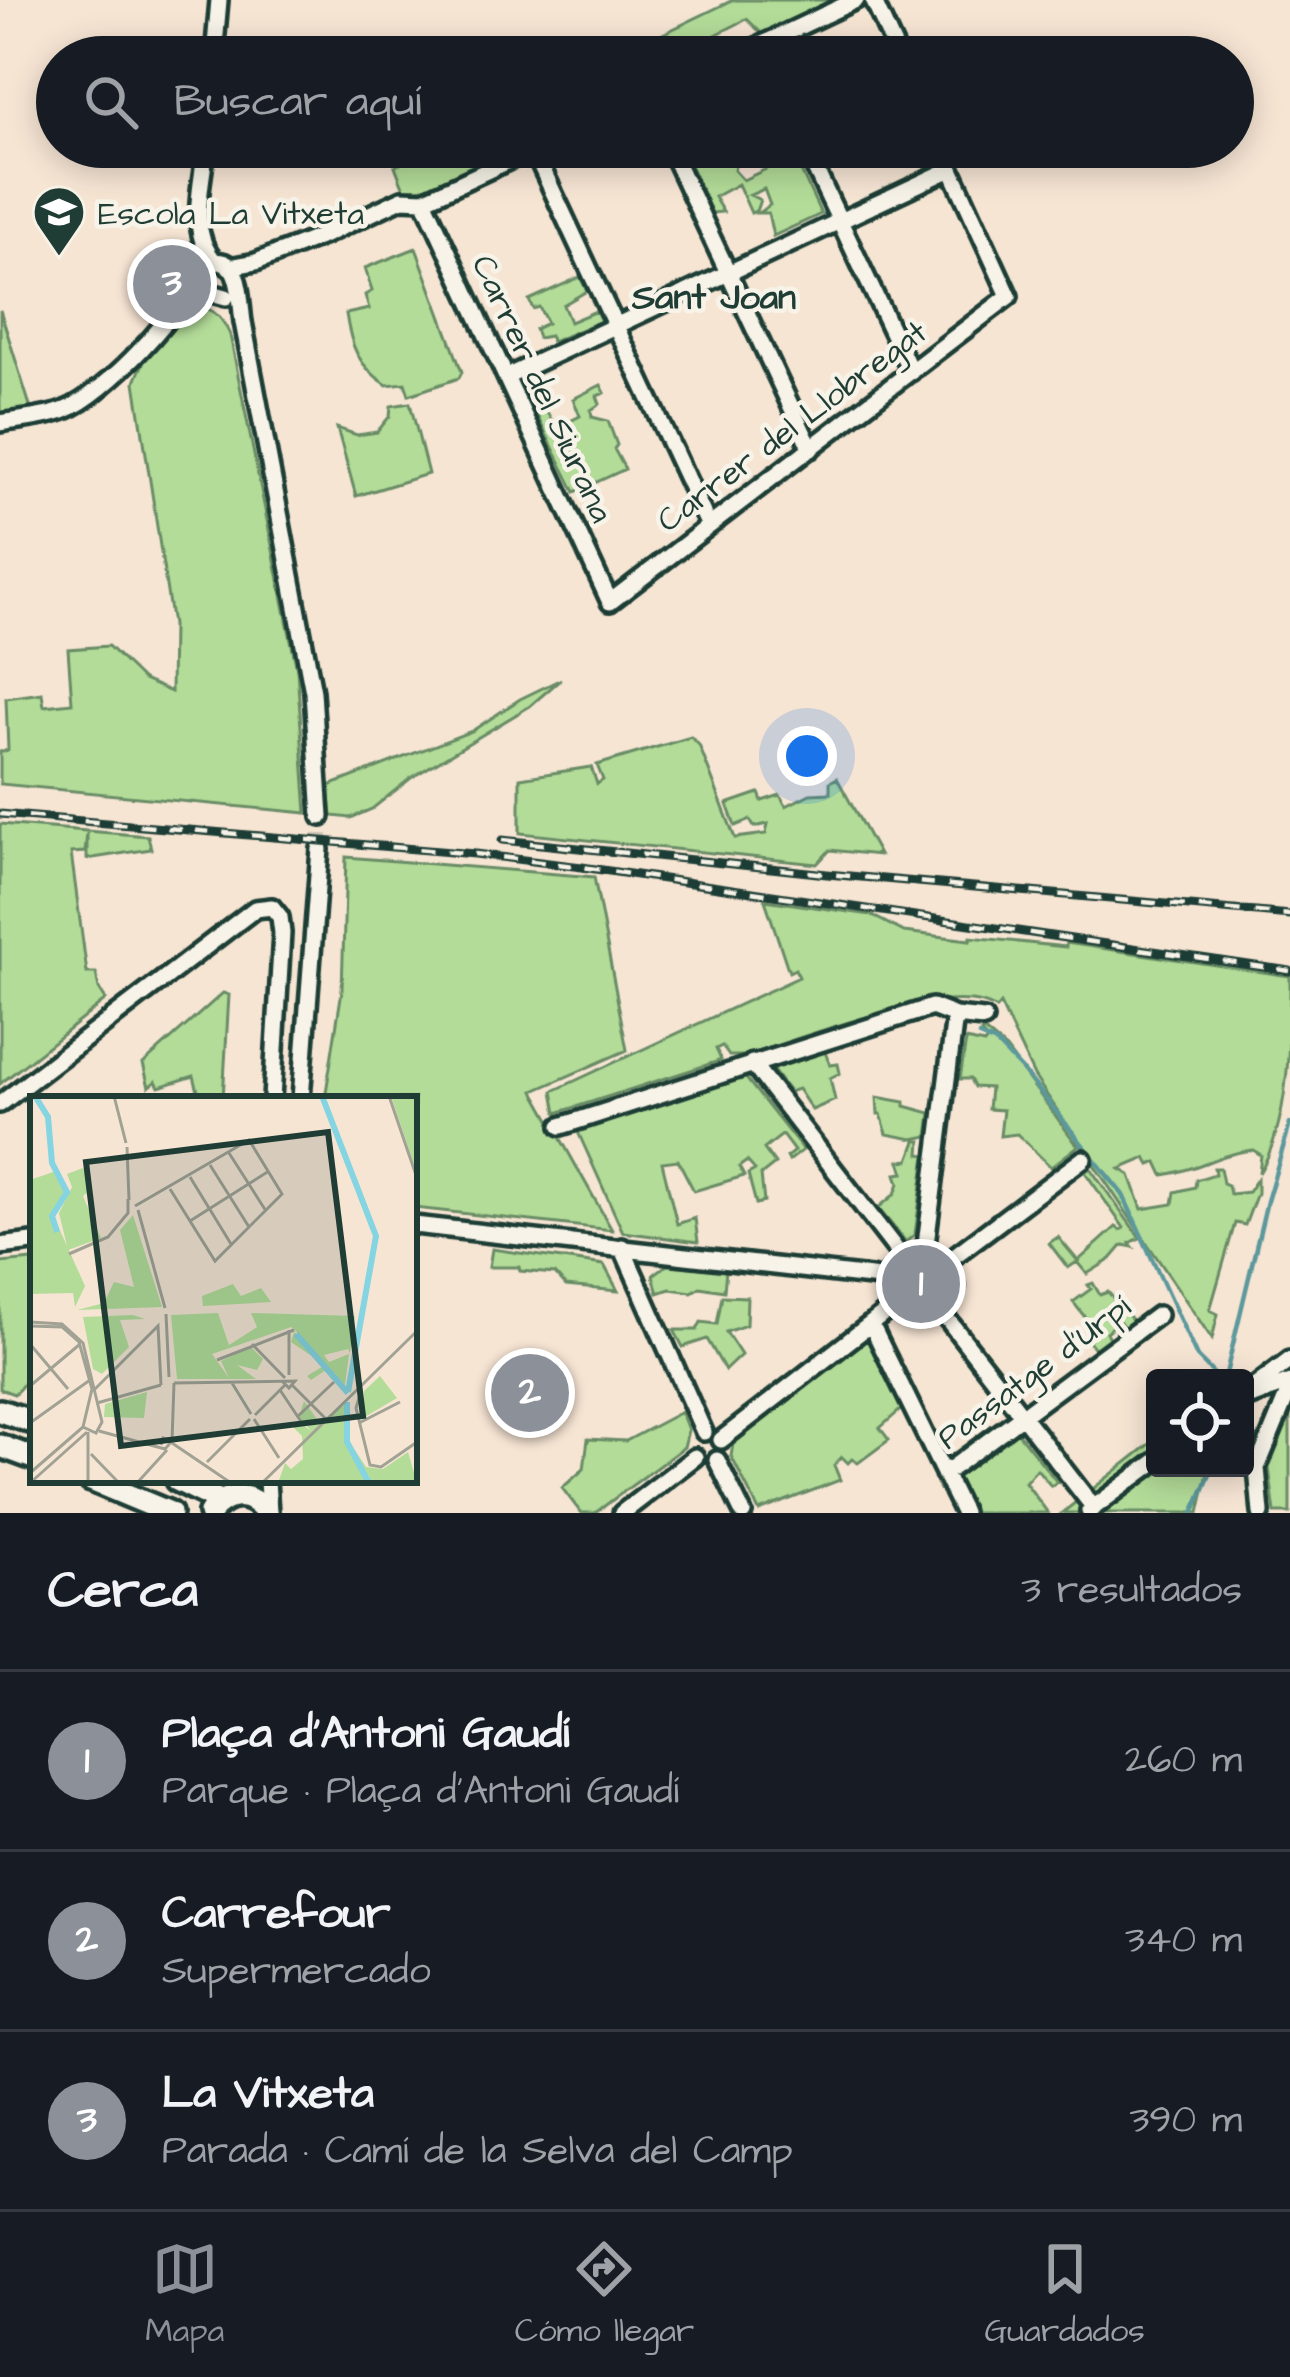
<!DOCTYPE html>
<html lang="es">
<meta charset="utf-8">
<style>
:root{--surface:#171b24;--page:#20242c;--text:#f1f3f6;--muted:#9ea1a6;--line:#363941;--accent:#8c9099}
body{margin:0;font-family:"Architects Daughter",sans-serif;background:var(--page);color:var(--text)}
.controls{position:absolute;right:36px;bottom:36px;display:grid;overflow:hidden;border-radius:12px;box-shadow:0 6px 30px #0003}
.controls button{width:108px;height:108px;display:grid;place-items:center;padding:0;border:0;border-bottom:3px solid var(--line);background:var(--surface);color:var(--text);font:60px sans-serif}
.you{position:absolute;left:807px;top:756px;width:42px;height:42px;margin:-30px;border:9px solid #fff;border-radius:50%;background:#1a73e8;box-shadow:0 0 0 18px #1a73e833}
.badge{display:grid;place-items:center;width:78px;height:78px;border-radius:50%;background:var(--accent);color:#fff;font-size:39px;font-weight:700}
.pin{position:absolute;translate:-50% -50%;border:6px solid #fff;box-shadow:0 3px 12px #0006}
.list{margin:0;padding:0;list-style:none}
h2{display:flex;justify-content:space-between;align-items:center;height:156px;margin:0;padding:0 48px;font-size:51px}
h2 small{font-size:39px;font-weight:400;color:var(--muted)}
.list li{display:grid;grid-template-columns:78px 1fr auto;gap:36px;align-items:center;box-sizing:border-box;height:180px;padding:0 48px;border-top:3px solid var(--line)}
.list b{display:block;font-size:45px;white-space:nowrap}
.list p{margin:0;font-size:39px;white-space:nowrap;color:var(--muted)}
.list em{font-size:39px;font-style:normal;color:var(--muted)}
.icon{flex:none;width:66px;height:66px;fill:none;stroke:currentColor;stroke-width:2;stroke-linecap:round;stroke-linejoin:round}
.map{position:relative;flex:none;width:1290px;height:1513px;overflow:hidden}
.search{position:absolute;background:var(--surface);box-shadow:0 6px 30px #0003;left:36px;right:36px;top:36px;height:132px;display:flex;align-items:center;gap:30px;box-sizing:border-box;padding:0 42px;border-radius:66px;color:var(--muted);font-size:45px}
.sheet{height:696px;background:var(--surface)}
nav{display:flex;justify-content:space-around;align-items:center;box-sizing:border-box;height:168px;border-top:3px solid var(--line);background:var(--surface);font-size:33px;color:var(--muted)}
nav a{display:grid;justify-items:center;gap:6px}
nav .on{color:var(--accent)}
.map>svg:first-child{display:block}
.green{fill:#b3dc98;stroke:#698c66;stroke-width:3}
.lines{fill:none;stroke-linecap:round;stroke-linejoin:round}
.stream{stroke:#5c989c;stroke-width:4.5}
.minor-tunnel{stroke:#ccc3b4;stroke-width:15;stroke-dasharray:15 8;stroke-linecap:butt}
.minor-casing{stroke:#1f3d34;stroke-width:24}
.major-casing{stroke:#1f3d34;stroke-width:30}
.minor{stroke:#f7f3e8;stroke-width:15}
.major{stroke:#f7f3e8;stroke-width:21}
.rail-casing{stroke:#1f3d34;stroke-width:9}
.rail{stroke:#f7f3e8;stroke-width:4.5;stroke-dasharray:14;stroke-linecap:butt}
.labels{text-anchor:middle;stroke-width:9;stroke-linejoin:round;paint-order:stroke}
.poi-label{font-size:33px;fill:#1f3d34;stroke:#f7f3e8;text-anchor:start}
.street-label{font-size:33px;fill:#1f3d34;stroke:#f7f3e8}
.neighbourhood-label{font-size:36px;font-weight:bold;fill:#1f3d34;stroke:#f7f3e8}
.inset-river{fill:none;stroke:#85d4e1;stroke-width:6}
.inset-road{fill:none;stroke:#a1a294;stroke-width:3}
.view{fill:#1f3d34;fill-opacity:0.15;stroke:#1f3d34;stroke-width:6}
.inset-edge{fill:none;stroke:#1f3d34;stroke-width:6}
</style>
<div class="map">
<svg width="1290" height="1513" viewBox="0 0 1290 1513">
<rect width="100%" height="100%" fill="#f7e5d4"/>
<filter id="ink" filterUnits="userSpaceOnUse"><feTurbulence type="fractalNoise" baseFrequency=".00833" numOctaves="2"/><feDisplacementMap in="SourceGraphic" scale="24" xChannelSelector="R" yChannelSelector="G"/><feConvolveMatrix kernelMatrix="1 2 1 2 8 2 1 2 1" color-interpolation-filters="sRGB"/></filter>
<g filter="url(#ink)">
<path class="green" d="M733,0H837L764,36L747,19L672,57H615Z
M435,147H528C490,165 448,191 404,189L395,166Z
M682,147H695L701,160L729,147L736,163L734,170L743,180L794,156L821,214L773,236L768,213H758L770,205L764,189L750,195L760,200L756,211L751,213L738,184L714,197L723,212L712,213Z
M416,248L462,372L459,378L409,395L405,383L387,385C358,366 351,347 346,314L369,309L365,295L372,291L365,268Z
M580,277L587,291L563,305L570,322L596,311L601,321L552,342L549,336L538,338L535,329L547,323L539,307L533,309L529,300Z
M198,306C216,310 223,319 230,335L297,670L307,813L0,784V752L8,750L6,698L42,693L44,706L72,703L68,649L108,646L143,680L171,692L172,625L135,382C146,352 168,319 198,306Z
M0,310L31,409L0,415Z
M601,385L605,393L597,396L600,404L591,410L592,417L608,421L617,445L614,449L625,469L575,492L536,414L547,412L556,428L580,416L573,399Z
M410,403L428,474L356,496L337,428L357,435L377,432L390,416L391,406Z
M561,679L530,706L411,778L372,809L351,818L332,816L329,786L472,731L520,699Z
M691,737L699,745L735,838L766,834L768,824L754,827L750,820L735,826L727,804L759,793L762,801L780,795L786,806L810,794L830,793V782L837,778L879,855L830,850L817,864L520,833V778L591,767L597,784L603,780L597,765Z
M0,824L148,836L151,849L87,859V833L85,852L71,853L87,973H96L99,989L106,1000L0,1084Z
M346,857L594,877L627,1050L534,1091L612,1230L414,1208V1099H325L342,990Z
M765,900L871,915L904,932L970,940L971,937L1066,947V943L1290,976C1290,1038 1290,1124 1259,1173L1261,1155L1253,1150C1220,1153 1195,1171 1163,1175L1157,1162L1150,1165L1146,1158L1120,1169L1130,1175L1142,1209L1173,1204L1175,1192L1195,1187L1196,1180L1215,1174L1214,1168H1220L1223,1183L1228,1185L1230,1194L1248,1192L1257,1179V1193L1245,1225L1235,1223L1210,1310L1218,1314L1212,1339L1034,1076L1000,1004L996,1009C952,978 797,1040 745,1056H729L722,1046L716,1049L721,1060L716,1062L557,1113L553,1091L799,977L795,969L789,972Z
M223,993L229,995L223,1099H187L199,1095L194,1076L159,1087L156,1081L149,1087L143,1064Z
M983,1030L1006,1049L1078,1146L1051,1167L1017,1134L1000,1136L1003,1110L988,1109L990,1088L974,1087L970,1079H960L966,1040L984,1044L987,1040L981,1033Z
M823,1047L830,1065L838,1064L840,1073L830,1078L835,1100L812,1110L798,1089L789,1092L768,1064Z
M745,1077L803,1150L789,1161L787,1157L794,1151L782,1135L764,1149L775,1164L761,1175L764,1202L756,1204L748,1174L755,1170L747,1161L739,1167L744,1176L694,1191L678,1160L662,1162L677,1224L695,1218L698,1242L623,1232L578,1132Z
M877,1097L905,1102V1106L931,1113L928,1136L913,1139L887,1134L881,1114H878Z
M916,1141H921L920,1154L926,1155L915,1234L906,1242L878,1208L895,1194L899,1183L896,1174L904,1173L900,1161L909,1160Z
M1090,1168L1140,1238L1130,1243L1133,1247L1123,1245L1111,1259L1087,1274L1077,1262L1068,1268L1049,1243L1058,1237L1078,1261L1116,1227L1120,1230L1124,1228L1085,1172Z
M492,1249L604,1265L618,1291L566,1286L555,1274L520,1271L519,1267H489Z
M919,1258L928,1261L947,1285L945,1292L920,1309L911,1307L894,1284L896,1275Z
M33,1260C33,1299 47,1367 14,1394L0,1389V1263Z
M667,1265L726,1270L724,1291L700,1287L692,1292L670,1289L658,1293L653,1275Z
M1093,1283L1100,1295L1108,1292L1137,1325L1128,1332L1119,1321L1106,1332L1112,1344L1099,1353L1087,1339L1096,1331L1073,1302L1091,1289L1088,1285Z
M722,1296L747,1297L746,1325L726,1332L741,1355L725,1370L707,1339L683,1347L674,1330H697L701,1322L717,1324Z
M871,1336L906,1405L880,1428L889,1440L858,1463L852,1459L848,1463L842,1457L834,1465L840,1480L759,1511L731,1456L734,1438Z
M681,1412L688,1430L684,1447L595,1513H581L562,1488L584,1469L588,1439L626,1441Z
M1290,1415V1513H1275L1269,1468Z
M1015,1429L1057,1482L1051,1486L1037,1469L1025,1482L1048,1513H970L951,1478Z
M1155,1440V1468H1209L1199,1513H1062Z"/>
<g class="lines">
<path class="stream" d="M979,1036L996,1043L1025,1073L1123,1195L1197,1357L1218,1378
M1225,1378L1267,1201L1290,1124
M1193,1513L1213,1468"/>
<path class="minor-tunnel" d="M320,849L321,817"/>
<g class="minor-casing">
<path id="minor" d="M873,0L899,57
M214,57L219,0
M735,57L856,0
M206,147C202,186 187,232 216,263
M669,147L811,449
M805,147L911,372
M533,149L709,526
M424,200L610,602L1009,296L941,147
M229,267L256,262L325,235L402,199L424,200L538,147
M199,268C242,243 239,296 243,322L313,692L321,817
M186,286L226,297
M506,377L951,169
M0,423C21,419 46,418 65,410C106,394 185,309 199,268
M752,1063L905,1261
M301,1099L320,849
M0,1104L255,909L272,907L280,917L282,933L272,1099
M561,1126L932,1007L955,1016L984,1019
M414,1225L888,1279
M0,1246L33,1242
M622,1247L704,1432
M919,1251L931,1254L956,1286L954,1295L921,1318L909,1315L887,1285L889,1273Z
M925,1252L955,1016
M941,1266L1083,1159
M938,1307L1094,1508
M871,1324L963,1512
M1245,1394L1290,1360
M1248,1398L1290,1382
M721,1440L899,1302
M717,1460L743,1513
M944,1474L1158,1315
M267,1480L269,1513
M1089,1511L1155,1462
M622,1513L695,1457
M1261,1513L1257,1468L1290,1388"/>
</g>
<g class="major-casing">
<path id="major" d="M0,1411L33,1422
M0,1446L33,1458
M91,1480L170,1513
M177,1480L220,1501
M210,1513C227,1492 249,1490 266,1513"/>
</g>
<use href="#minor" class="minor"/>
<use href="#major" class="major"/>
<g class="rail-casing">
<path id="rail" d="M0,814L475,854L582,867L1290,971
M502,840L827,874L1290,915"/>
</g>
<use href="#rail" class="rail"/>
</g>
</g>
<defs>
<g id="school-pin" transform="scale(2.7)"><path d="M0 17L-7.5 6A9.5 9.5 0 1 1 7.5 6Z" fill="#1f3d34" stroke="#f7f3e8"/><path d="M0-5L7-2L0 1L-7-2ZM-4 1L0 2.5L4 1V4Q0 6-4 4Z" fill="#fff"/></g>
</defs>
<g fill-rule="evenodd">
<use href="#school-pin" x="59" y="212"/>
</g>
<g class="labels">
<g class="poi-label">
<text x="98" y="224">Escola La Vitxeta</text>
</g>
<g class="street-label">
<text transform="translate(544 388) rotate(65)" y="12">Carrer del Siurana</text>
<text transform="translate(791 425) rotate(-37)" y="12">Carrer del Llobregat</text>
<text transform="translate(1033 1371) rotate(-37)" y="12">Passatge d'Urpí</text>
</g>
<g class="neighbourhood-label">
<text x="714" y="308">Sant Joan</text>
</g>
</g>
<g transform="translate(30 1096)">
<rect width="387" height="387" fill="#f7e5d4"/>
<path d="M361,0H387V78ZM53,72L62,93L53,100L71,142L38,154L29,117L42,91L37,78ZM26,75L37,98L24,121L55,190L45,211L43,197L0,198V84ZM103,119L132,211L47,214L74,207L84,186L104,191L90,134ZM203,188L211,200L231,192L241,206L173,210L172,200ZM188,217L199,249L227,231L221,217L325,220L320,257L318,253L294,259L299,266L319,258L315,289L299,272L281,284L277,280L295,269L261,246L264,236L274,243L261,231L182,258L199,282L191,265L221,251L233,263L227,274L207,269L226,283H147L141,219ZM103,219L115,223L90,224L99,251L72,278L63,273L53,221ZM350,280L367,302L333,322L334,295ZM117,296L114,322L74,321L75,308ZM274,305L289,326L317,307L319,345L336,371L353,373L378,356L387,387H341L338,378L339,387H248L255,367L261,373L273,363L272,340L263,331L269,326L281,335L269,321Z" fill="#b3dc98"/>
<path class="inset-river" d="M5,0L18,21L22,67L37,96L22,120L27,136M292,0L346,140L318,296M266,238L318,297M317,306V346L339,387"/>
<path class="inset-road" d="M84,0L96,47M359,0L387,82M97,51L99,104M199,57L236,115M180,69L219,131M160,81L201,148M105,110L219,44L252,98L185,165L140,93M108,114L135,212M160,125L239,75M39,158L78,141L98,117V103M136,218L139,281M0,226L32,228L53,247L72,326L66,337L53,331L62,293L49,246L32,231L0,230M0,248L38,293M222,248L255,282M187,264L264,234M259,279V234M144,287L265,285L259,292L252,285M202,287L221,318M262,289L296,323M0,290L49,249M65,293L128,230L131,289M250,294L272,327M331,295L326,312L340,369L351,371L387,346M67,307L131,289M225,319L255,289M267,321L304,286M224,323L249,362M0,327L60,284M329,327L370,306M69,335L135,353L142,345L133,342L131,349M58,336V387M142,345L144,287M142,347L201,387M61,358L89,387M177,366L220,323M0,377L53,331M0,387L57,336M107,387L137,354M232,387L387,235"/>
<path class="view" d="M298,36L333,320L91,350L56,66Z"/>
<rect width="387" height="387" class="inset-edge"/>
</g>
</svg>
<div class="controls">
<button><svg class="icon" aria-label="locate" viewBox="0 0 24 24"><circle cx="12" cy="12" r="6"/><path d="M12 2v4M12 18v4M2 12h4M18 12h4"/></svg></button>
</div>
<div class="you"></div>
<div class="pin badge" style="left:921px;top:1284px">1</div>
<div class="pin badge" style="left:530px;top:1393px">2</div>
<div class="pin badge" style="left:172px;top:284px">3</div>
<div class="search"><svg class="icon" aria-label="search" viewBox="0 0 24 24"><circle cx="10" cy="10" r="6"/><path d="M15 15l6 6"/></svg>Buscar aquí</div>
</div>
<section class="sheet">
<h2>Cerca<small>3 resultados</small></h2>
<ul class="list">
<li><span class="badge">1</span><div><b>Plaça d'Antoni Gaudí</b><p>Parque · Plaça d'Antoni Gaudí</p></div><em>260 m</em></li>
<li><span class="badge">2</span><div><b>Carrefour</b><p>Supermercado</p></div><em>340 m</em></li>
<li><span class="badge">3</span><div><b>La Vitxeta</b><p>Parada · Camí de la Selva del Camp</p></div><em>390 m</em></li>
</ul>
</section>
<nav>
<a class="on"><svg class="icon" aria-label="map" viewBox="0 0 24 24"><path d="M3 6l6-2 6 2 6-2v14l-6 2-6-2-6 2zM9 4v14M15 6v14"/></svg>Mapa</a>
<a><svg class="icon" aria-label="directions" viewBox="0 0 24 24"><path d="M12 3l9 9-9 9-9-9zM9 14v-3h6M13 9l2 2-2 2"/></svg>Cómo llegar</a>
<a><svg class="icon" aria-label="saved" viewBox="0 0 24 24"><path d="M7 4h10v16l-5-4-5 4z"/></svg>Guardados</a>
</nav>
